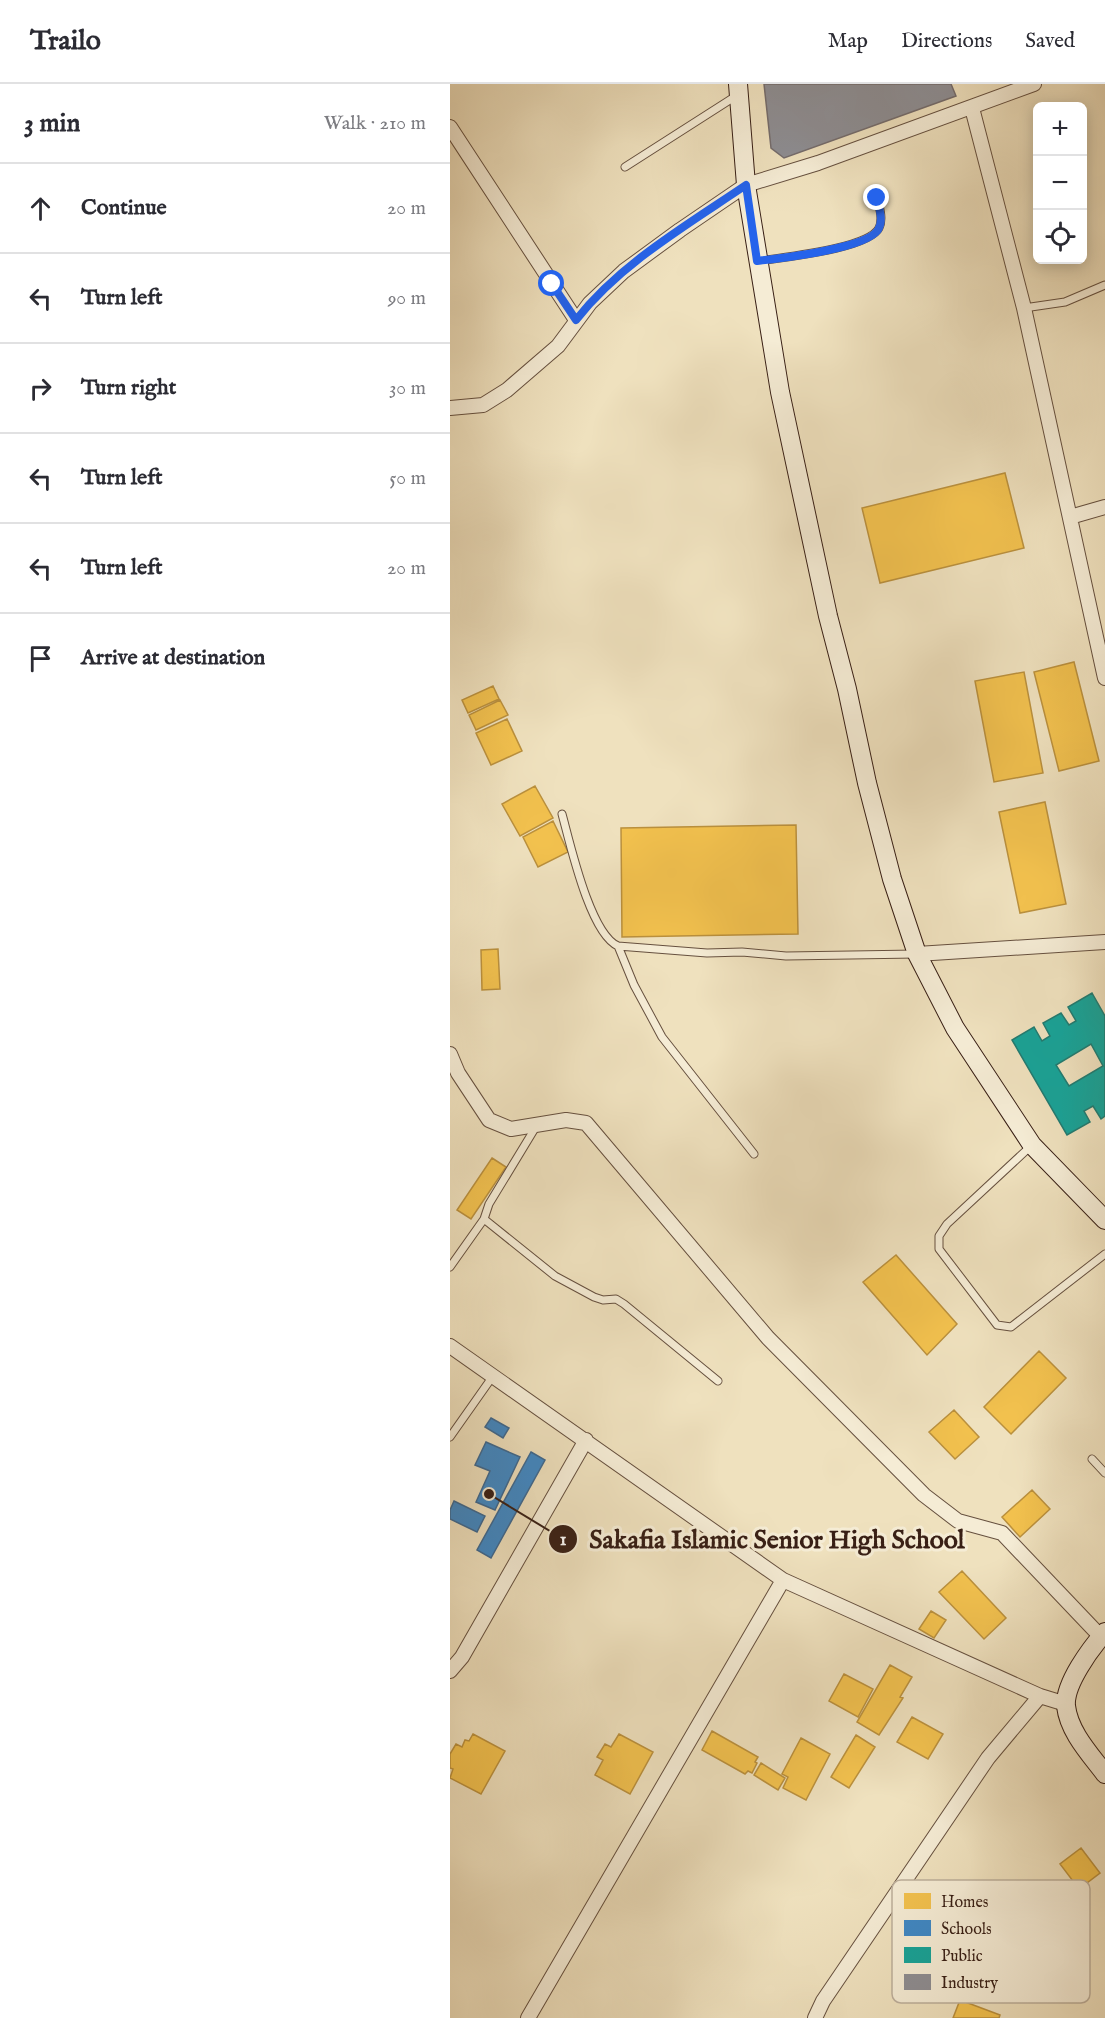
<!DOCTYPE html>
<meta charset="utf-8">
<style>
:root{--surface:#fff;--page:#f2f2f3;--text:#2b2b33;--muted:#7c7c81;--line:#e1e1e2}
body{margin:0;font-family:"IM FELL English",serif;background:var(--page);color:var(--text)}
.controls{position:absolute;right:18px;top:18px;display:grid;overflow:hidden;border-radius:9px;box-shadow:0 3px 15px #0003}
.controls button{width:54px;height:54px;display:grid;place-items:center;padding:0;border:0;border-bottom:2px solid var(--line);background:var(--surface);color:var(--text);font:30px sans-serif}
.stop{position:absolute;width:18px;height:18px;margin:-14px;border:4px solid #2563eb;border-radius:50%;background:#fff}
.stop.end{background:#2563eb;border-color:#fff;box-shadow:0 2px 6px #0008}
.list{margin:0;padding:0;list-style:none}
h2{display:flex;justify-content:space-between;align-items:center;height:78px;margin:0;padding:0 24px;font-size:26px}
h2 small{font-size:20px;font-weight:400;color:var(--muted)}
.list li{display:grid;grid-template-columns:39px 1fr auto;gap:18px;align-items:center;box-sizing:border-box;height:90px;padding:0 24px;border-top:2px solid var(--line)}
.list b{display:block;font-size:22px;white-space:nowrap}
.list em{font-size:20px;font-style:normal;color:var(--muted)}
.icon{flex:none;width:33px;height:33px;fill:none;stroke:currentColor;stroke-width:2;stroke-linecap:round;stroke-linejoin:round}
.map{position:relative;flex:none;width:655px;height:1934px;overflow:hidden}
header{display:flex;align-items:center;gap:36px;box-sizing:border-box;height:84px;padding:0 30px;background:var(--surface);border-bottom:2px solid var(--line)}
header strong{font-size:28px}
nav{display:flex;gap:33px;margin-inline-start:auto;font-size:21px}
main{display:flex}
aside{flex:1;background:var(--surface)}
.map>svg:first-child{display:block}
.homes{fill:#f2c14e;stroke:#ba903d;stroke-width:1.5}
.schools{fill:#3f88c5;stroke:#3d6890;stroke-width:1.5}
.public{fill:#17a398;stroke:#217b71;stroke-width:1.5;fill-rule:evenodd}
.industry{fill:#8d8d92;stroke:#746c6c;stroke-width:1.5}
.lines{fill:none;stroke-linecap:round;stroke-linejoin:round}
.lane-casing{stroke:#66503f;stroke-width:9}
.street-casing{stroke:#66503f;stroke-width:16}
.secondary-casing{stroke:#381f15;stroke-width:20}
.lane{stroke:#f5ecd5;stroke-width:7}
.street{stroke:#f5ecd5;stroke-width:14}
.secondary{stroke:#f5ecd5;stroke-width:18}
.route{stroke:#2563eb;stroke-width:8}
.key{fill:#f5ecd5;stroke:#bcae9b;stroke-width:1.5}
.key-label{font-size:16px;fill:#381f15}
.leader{fill:none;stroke:#381f15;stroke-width:2}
.callout-dot{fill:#381f15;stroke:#f5ecd5;stroke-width:2}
.mark-label{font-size:18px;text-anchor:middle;font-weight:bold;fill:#fff}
.callout-label{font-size:26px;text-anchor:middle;font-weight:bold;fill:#381f15;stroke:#f5ecd5;stroke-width:6;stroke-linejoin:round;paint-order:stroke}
</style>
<header>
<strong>Trailo</strong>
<nav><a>Map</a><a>Directions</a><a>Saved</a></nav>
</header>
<main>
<aside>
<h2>3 min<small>Walk · 210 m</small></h2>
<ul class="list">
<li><svg class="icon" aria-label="ahead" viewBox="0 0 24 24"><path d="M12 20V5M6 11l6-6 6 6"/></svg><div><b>Continue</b></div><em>20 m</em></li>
<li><svg class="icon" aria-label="left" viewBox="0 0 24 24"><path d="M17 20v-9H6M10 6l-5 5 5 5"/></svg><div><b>Turn left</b></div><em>90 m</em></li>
<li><svg class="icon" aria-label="right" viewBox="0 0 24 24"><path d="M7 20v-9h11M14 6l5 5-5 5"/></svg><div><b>Turn right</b></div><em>30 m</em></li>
<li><svg class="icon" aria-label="left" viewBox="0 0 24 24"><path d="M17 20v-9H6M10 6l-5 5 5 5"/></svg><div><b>Turn left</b></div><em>50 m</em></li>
<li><svg class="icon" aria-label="left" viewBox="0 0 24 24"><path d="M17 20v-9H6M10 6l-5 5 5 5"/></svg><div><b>Turn left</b></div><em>20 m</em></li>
<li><svg class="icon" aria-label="arrive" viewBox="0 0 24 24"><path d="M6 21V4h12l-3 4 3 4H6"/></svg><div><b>Arrive at destination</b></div></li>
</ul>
</aside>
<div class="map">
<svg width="655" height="1934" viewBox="0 0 655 1934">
<rect width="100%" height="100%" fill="#efe1be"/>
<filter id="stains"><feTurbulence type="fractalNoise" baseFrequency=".00333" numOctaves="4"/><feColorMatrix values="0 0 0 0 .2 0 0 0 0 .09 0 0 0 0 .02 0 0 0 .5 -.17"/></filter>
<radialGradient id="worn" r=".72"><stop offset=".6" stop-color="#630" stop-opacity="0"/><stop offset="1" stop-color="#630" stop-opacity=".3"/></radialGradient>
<path class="homes" d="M555,389L574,464L430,499L412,424Z
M624,578L649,677L609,687L584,588Z
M574,588L593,689L544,698L525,597Z
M43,602L49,615L18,629L12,616Z
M50,616L58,631L26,646L19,631Z
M57,635L72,667L41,681L26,649Z
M85,702L103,734L70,752L52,720Z
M595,718L616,820L570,829L549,728Z
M103,737L118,768L88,783L73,753Z
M346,741L348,850L172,853L171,744Z
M48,865L50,905L32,906L31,866Z
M42,1074L56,1083L21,1135L7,1126Z
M446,1171L507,1240L477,1271L413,1198Z
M589,1267L616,1294L561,1350L534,1323Z
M504,1326L529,1353L505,1375L479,1348Z
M582,1406L600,1425L570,1453L552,1433Z
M512,1487L556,1534L534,1555L489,1508Z
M481,1527L496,1536L484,1554L469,1545Z
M440,1581L462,1593L450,1613L453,1614L429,1651L407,1638Z
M394,1590L423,1605L408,1633L379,1617Z
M462,1633L493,1650L478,1675L447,1658Z
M262,1647L308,1673L305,1678L307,1679L302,1689L298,1687L295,1690L252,1666Z
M23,1650L55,1667L31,1710L0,1694L3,1685L0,1684V1670L6,1660L12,1663L15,1656L19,1657Z
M169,1650L203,1668L180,1710L145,1691L153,1676L147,1673L155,1660L161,1663Z
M406,1651L425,1663L399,1704L381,1693Z
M351,1654L380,1670L356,1716L333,1704L338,1693L332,1690Z
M311,1679L335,1694L328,1706L304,1691Z
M631,1764L650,1789L629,1805L610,1780Z
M510,1916L550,1931L549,1934H503Z"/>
<path class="schools" d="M41,1334L59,1344L53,1354L35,1343Z
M36,1358L70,1373L45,1426L26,1418L40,1387L25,1381Z
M81,1368L95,1376L41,1474L27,1466Z
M4,1417L35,1432L27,1448L0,1435V1426Z"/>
<path class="public" d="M642,909L655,932V1032L651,1035L643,1022L634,1027L640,1038L617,1051L562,956L584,943L592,957L600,952L593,939L611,929L619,941L626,937L618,923ZM641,960L653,982L619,1002L606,981Z"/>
<path class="industry" d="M314,0H501L506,12L334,74L321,64Z"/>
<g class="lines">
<g class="lane-casing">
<path id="lane" d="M175,83L286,12
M310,177C333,173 418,165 429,144C434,134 428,119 426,108
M574,224L615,218L655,201
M112,730C120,759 140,850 168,862L257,869L292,868L336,872L466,870
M168,862L184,901L212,953L304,1070
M87,1041L39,1120L34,1135L105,1192L144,1213L153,1216L166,1215L174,1220L268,1297
M582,1061L497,1140L489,1152V1165L547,1241L561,1243L655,1170
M0,1183L34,1135
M0,1353L43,1292
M642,1375L655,1389"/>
</g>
<g class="street-casing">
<path id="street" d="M522,24L574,224L655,594
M0,43L126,236
M0,324L33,321L57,306L108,262L140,219L174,187L230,146L296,101L368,79L584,0
M620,433L655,423
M467,870L655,858
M0,970L8,989L39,1036L61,1045L116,1036L136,1039L318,1254L474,1411L508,1437L552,1449L651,1553
M0,1262L333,1496L590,1612L616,1620
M0,1587L12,1573L136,1356
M78,1934L333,1496
M365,1934L373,1917L538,1674L590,1612"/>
</g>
<g class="secondary-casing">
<path id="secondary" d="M288,0L296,101L330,308L378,532L397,605L417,699L442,795L467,870L505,944L582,1061L655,1136
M655,1548C641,1564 614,1600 616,1622C619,1648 640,1670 655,1690"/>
</g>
<use href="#lane" class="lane"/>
<use href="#street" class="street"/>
<use href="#secondary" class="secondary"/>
</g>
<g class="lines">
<path class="route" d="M102,200L126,236C171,179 237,141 296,101L307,177C331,174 415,165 428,146C434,136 429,125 427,114"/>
</g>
<rect x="442" y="1796" width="198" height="123" rx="9" class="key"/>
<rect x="454" y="1809" width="27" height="16" fill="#f2c14e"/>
<rect x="454" y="1836" width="27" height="16" fill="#3f88c5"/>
<rect x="454" y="1863" width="27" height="16" fill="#17a398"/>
<rect x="454" y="1890" width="27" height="16" fill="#8d8d92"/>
<g class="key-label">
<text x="491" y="1823">Homes</text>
<text x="491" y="1850">Schools</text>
<text x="491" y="1877">Public</text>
<text x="491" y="1904">Industry</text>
</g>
<path class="leader" d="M39 1410L113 1455"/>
<g class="callout-dot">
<circle cx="39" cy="1410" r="6"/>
<circle cx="113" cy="1455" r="15"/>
</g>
<g class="mark-label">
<text x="113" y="1461">1</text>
</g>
<g class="callout-label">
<text x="327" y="1464">Sakafia Islamic Senior High School</text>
</g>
<rect width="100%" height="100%" filter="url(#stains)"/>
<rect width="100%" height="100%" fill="url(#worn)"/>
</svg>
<div class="controls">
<button>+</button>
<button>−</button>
<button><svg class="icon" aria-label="locate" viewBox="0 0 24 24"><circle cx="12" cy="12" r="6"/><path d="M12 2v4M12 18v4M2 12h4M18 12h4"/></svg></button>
</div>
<div class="stop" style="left:102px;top:200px"></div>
<div class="stop end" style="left:427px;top:114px"></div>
</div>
</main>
